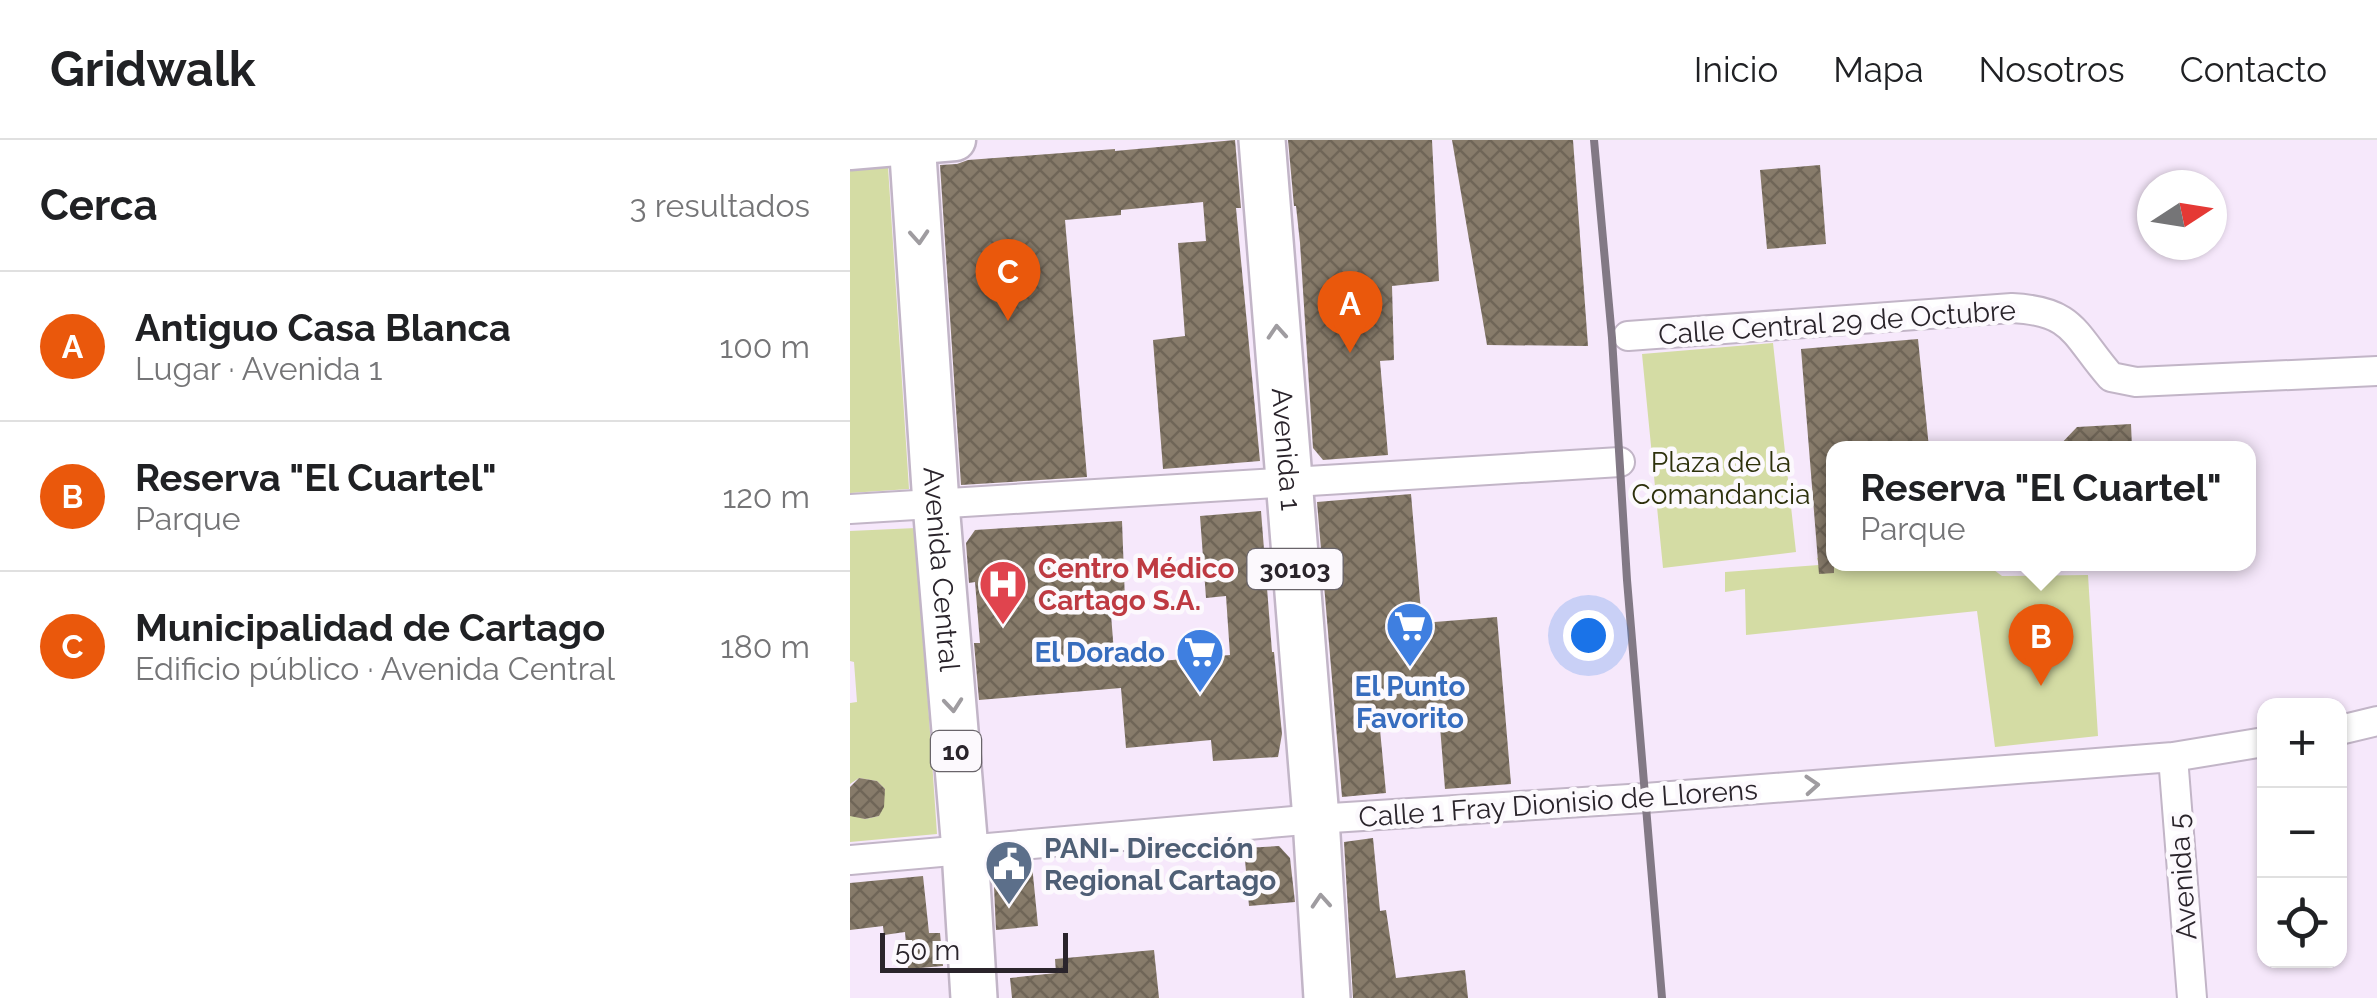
<!DOCTYPE html>
<html lang="es">
<meta charset="utf-8">
<style>
:root{--surface:#fff;--page:#f2f2f2;--text:#202124;--muted:#757577;--line:#e0e0e0;--accent:#ea580c}
body{margin:0;font-family:Raleway,sans-serif;background:var(--page);color:var(--text)}
.controls{position:absolute;right:30px;bottom:30px;display:grid;overflow:hidden;border-radius:20px;box-shadow:0 2px 8px #0004}
.controls button{width:90px;height:90px;display:grid;place-items:center;padding:0;border:0;border-bottom:2px solid var(--line);background:var(--surface);color:var(--text);font:50px sans-serif}
.compass{position:absolute;left:1287px;top:30px;width:90px;height:90px;border-radius:50%;background:var(--surface);box-shadow:0 2px 8px #0004;rotate:78deg}
.scale{position:absolute;left:30px;bottom:25px;width:188px;box-sizing:border-box;padding-left:10px;border:5px solid #2a242b;border-top:0;font-size:28px;line-height:35px;white-space:nowrap;color:#2a242b;-webkit-text-stroke:8px #fcf9fd;paint-order:stroke}
.you{position:absolute;left:738px;top:495px;width:35px;height:35px;margin:-25px;border:8px solid #fff;border-radius:50%;background:#1a73e8;box-shadow:0 0 0 15px #1a73e833}
.badge{display:grid;place-items:center;width:65px;height:65px;border-radius:50%;background:var(--accent);color:#fff;font-size:32px;font-weight:700}
.pin{position:absolute;translate:-50% -82px;filter:drop-shadow(0 2px 5px #0008)}
.pin::after{content:'';position:absolute;top:52px;width:35px;height:30px;background:inherit;clip-path:polygon(0 0,100% 0,50% 100%)}
.popup{position:absolute;left:976px;top:301px;width:430px;height:130px;box-sizing:border-box;display:grid;place-content:center;border-radius:20px;background:var(--surface);filter:drop-shadow(0 2px 8px #0005);font-size:32px;white-space:nowrap;color:var(--muted)}
.popup b{font-size:38px;color:var(--text)}
.popup::after{content:'';position:absolute;left:50%;top:100%;margin-left:-20px;border:20px solid transparent;border-top-color:var(--surface)}
.list{margin:0;padding:0;list-style:none}
h2{display:flex;justify-content:space-between;align-items:center;height:130px;margin:0;padding:0 40px;font-size:42px}
h2 small{font-size:32px;font-weight:400;color:var(--muted)}
.list li{display:grid;grid-template-columns:65px 1fr auto;gap:30px;align-items:center;box-sizing:border-box;height:150px;padding:0 40px;border-top:2px solid var(--line)}
.list b{display:block;font-size:38px;white-space:nowrap}
.list p{margin:0;font-size:32px;white-space:nowrap;color:var(--muted)}
.list em{font-size:32px;font-style:normal;color:var(--muted)}
.icon{flex:none;width:55px;height:55px;fill:none;stroke:currentColor;stroke-width:2;stroke-linecap:round;stroke-linejoin:round}
.map{position:relative;flex:none;width:1527px;height:858px;overflow:hidden}
header{display:flex;align-items:center;gap:60px;box-sizing:border-box;height:140px;padding:0 50px;background:var(--surface);border-bottom:2px solid var(--line)}
header strong{font-size:48px}
nav{display:flex;gap:55px;margin-inline-start:auto;font-size:35px}
main{display:flex}
aside{flex:1;background:var(--surface)}
.map>svg:first-child{display:block}
.park{fill:#d4dca4}
.building{fill:url(#building-cross-hatch)}
.lines{fill:none;stroke-linecap:round;stroke-linejoin:round}
.street-casing{stroke:#c2b5c7;stroke-width:32}
.secondary-casing{stroke:#c2b5c7;stroke-width:45}
.primary-casing{stroke:#c2b5c7;stroke-width:50}
.street{stroke:#fff;stroke-width:28}
.secondary{stroke:#fff;stroke-width:40}
.primary{stroke:#fff;stroke-width:45}
.rail{stroke:#827985;stroke-width:8}
.oneway{stroke:#9f9ca0}
.labels{text-anchor:middle;stroke-width:9;stroke-linejoin:round;paint-order:stroke}
.shield{fill:#fcf9fd;stroke:#69646a;stroke-width:2.5}
.shield-label{font-size:25px;font-weight:bold;fill:#2a242b}
.street-label{font-size:28px;fill:#2a242b;stroke:#fcf9fd}
.park-label{font-size:28px;fill:#2d310b;stroke:#fcf9fd}
.health-label{font-size:28px;font-weight:bold;fill:#be3a42;stroke:#fcf9fd;text-anchor:start}
.shop-label{font-size:28px;font-weight:bold;fill:#366cbe;stroke:#fcf9fd;text-anchor:end}
.service-label{font-size:28px;font-weight:bold;fill:#4e5e75;stroke:#fcf9fd;text-anchor:start}
</style>
<header>
<strong>Gridwalk</strong>
<nav><a>Inicio</a><a>Mapa</a><a>Nosotros</a><a>Contacto</a></nav>
</header>
<main>
<aside>
<h2>Cerca<small>3 resultados</small></h2>
<ul class="list">
<li><span class="badge">A</span><div><b>Antiguo Casa Blanca</b><p>Lugar · Avenida 1</p></div><em>100 m</em></li>
<li><span class="badge">B</span><div><b>Reserva &quot;El Cuartel&quot;</b><p>Parque</p></div><em>120 m</em></li>
<li><span class="badge">C</span><div><b>Municipalidad de Cartago</b><p>Edificio público · Avenida Central</p></div><em>180 m</em></li>
</ul>
</aside>
<div class="map">
<svg width="1527" height="858" viewBox="0 0 1527 858">
<defs>
<pattern id="building-cross-hatch" width="8" height="8" patternUnits="userSpaceOnUse" patternTransform="scale(2.5)"><rect width="8" height="8" fill="#877b6a"/><path d="M0 0l8 8M0 8l8-8" fill="none" stroke="#6f6557"/></pattern>
</defs>
<rect width="100%" height="100%" fill="#f6e8fb"/>
<path class="park" d="M38,27L59,349L0,353V29Z
M923,203L946,412L813,428L792,214Z
M66,388L87,694L0,702V674L15,679L29,676L35,649L27,641L9,638L0,644V563L7,562L4,522L0,521V391Z
M983,416L984,424H1090L1091,426L1109,424H1136L1152,436L1238,435L1248,596L1145,607L1127,471L896,495L895,449L875,452V432L969,425L967,418Z"/>
<path class="building" d="M385,0L391,68H386L410,321L313,329L303,200L335,196L328,103L356,101L353,62L271,70V75L215,80L237,337L111,345L90,25L107,24L118,20L265,9V11Z
M438,0H582L589,141L542,146L544,220L530,221L538,315L473,320L463,308L450,103L446,66H444Z
M602,0H723L738,206L637,205Z
M970,25L976,104L917,109L910,30Z
M1068,199L1079,308H984V433L969,434L951,209Z
M1281,284L1282,308H1207L1227,287Z
M561,354L572,483L647,477L661,644L595,649L589,574L529,579L536,653L492,657L467,362Z
M411,371L422,512H424L432,594L428,617L363,621L361,600L276,608L271,548L129,560L124,503H130L125,442L119,443L116,403L125,390L272,381L275,461L260,462L265,525L380,515L376,456L356,458L350,376Z
M9,638L27,641L35,649L34,667L29,676L15,679L0,676V647Z
M523,698L530,771L536,770L546,838L615,830L618,858H503L494,702Z
M429,706L440,718L445,762L399,766L394,708Z
M182,725L188,786L146,790L144,747L149,746L147,728Z
M73,736L79,793H90L93,826L58,829L55,792L34,795L33,786L0,790V743Z
M304,810L309,858H162L160,838L206,833L205,819Z"/>
<g class="lines">
<g class="street-casing">
<path id="street" d="M778,196L1162,168C1225,171 1224,195 1261,237L1286,242L1527,231
M0,369L770,322
M1490,590L1527,581
M1323,617L1342,858
M0,720L466,679L795,658L1323,617L1414,602"/>
</g>
<g class="secondary-casing">
<path id="secondary" d="M0,9L105,0"/>
</g>
<g class="primary-casing">
<g id="primary">
<path id="s1" d="M62,0L86,364L115,710L124,858"/>
<path id="s2" d="M412,0L466,679L477,858"/>
</g>
</g>
<use href="#street" class="street"/>
<use href="#secondary" class="secondary"/>
<use href="#primary" class="primary"/>
<path class="rail" d="M744,0L762,198L777,440L812,858"/>
</g>
<defs><path id="oneway-chevron" d="M-2-3.5L2.5 0L-2 3.5" fill="none" stroke-width="1.6" stroke-linecap="round" stroke-linejoin="round" transform="scale(2.5)"/></defs>
<g class="oneway">
<use href="#oneway-chevron" transform="translate(69 97) rotate(86)"/>
<use href="#oneway-chevron" transform="translate(427 192) rotate(-94)"/>
<use href="#oneway-chevron" transform="translate(103 565) rotate(85)"/>
<use href="#oneway-chevron" transform="translate(962 645) rotate(-4)"/>
<use href="#oneway-chevron" transform="translate(471 761) rotate(-94)"/>
</g>
<defs>
<g id="hospital-pin" transform="scale(2.5)"><path d="M0 17L-7.5 6A9.5 9.5 0 1 1 7.5 6Z" fill="#e0444e" stroke="#fcf9fd"/><path d="M-5-5h3v3.5h4V-5h3V5h-3V1.5h-4V5h-3Z" fill="#fff"/></g>
<g id="supermarket-pin" transform="scale(2.5)"><path d="M0 17L-7.5 6A9.5 9.5 0 1 1 7.5 6Z" fill="#3f7fe0" stroke="#fcf9fd"/><path d="M-6-5.5h2.5l.6 2H6L4.5 2H-2.5L-4.4-4H-6ZM-1.5 3.2a1.3 1.3 0 1 0 .1 0ZM3 3.2a1.3 1.3 0 1 0 .1 0Z" fill="#fff"/></g>
<g id="civic-pin" transform="scale(2.5)"><path d="M0 17L-7.5 6A9.5 9.5 0 1 1 7.5 6Z" fill="#5c6f8a" stroke="#fcf9fd"/><path d="M-.6-6.5H3V-4.5H.6V-3L4-1V1h2V6H-6V1h2V-1L-.6-3ZM-1.2 2.5V6h2.4V2.5Z" fill="#fff"/></g>
</defs>
<g fill-rule="evenodd">
<use href="#hospital-pin" x="153" y="444"/>
<use href="#supermarket-pin" x="560" y="486"/>
<use href="#supermarket-pin" x="350" y="512"/>
<use href="#civic-pin" x="159" y="724"/>
</g>
<g class="labels">
<g class="shield">
<rect x="397.5" y="409" width="95" height="40" rx="8"/>
<rect x="81" y="591" width="50" height="40" rx="8"/>
</g>
<g class="shield-label">
<text x="445" y="438">30103</text>
<text x="106" y="620">10</text>
</g>
<g class="street-label">
<text transform="translate(987 182) rotate(-4)" y="10">Calle Central 29 de Octubre</text>
<text dy="10" stroke="none"><textPath href="#s2" startOffset="310">Avenida 1</textPath></text>
<text dy="10" stroke="none"><textPath href="#s1" startOffset="430">Avenida Central</textPath></text>
<text transform="translate(708 663) rotate(-4)" y="10">Calle 1 Fray Dionisio de Llorens</text>
<text transform="translate(1332 737) rotate(-94)" y="10">Avenida 5</text>
</g>
<g class="park-label">
<text x="871" y="332">Plaza de la<tspan x="871" dy="32">Comandancia</tspan></text>
</g>
<g class="health-label">
<text x="188" y="438">Centro Médico<tspan x="188" dy="32">Cartago S.A.</tspan></text>
</g>
<g class="shop-label">
<text x="315" y="522">El Dorado</text>
<text x="560" y="556" text-anchor="middle">El Punto<tspan x="560" dy="32">Favorito</tspan></text>
</g>
<g class="service-label">
<text x="194" y="718">PANI- Dirección<tspan x="194" dy="32">Regional Cartago</tspan></text>
</g>
</g>
</svg>
<div class="controls">
<button>+</button>
<button>−</button>
<button><svg class="icon" aria-label="locate" viewBox="0 0 24 24"><circle cx="12" cy="12" r="6"/><path d="M12 2v4M12 18v4M2 12h4M18 12h4"/></svg></button>
</div>
<svg class="compass" viewBox="-18 -18 36 36"><path d="M0-13l5 13h-10z" fill="#e53935"/><path d="M0 13l5-13h-10z" fill="#757577"/></svg>
<div class="scale">50 m</div>
<div class="you"></div>
<div class="pin badge" style="left:500px;top:213px">A</div>
<div class="pin badge" style="left:1191px;top:546px">B</div>
<div class="popup"><b>Reserva &quot;El Cuartel&quot;</b>Parque</div>
<div class="pin badge" style="left:158px;top:181px">C</div>
</div>
</main>
